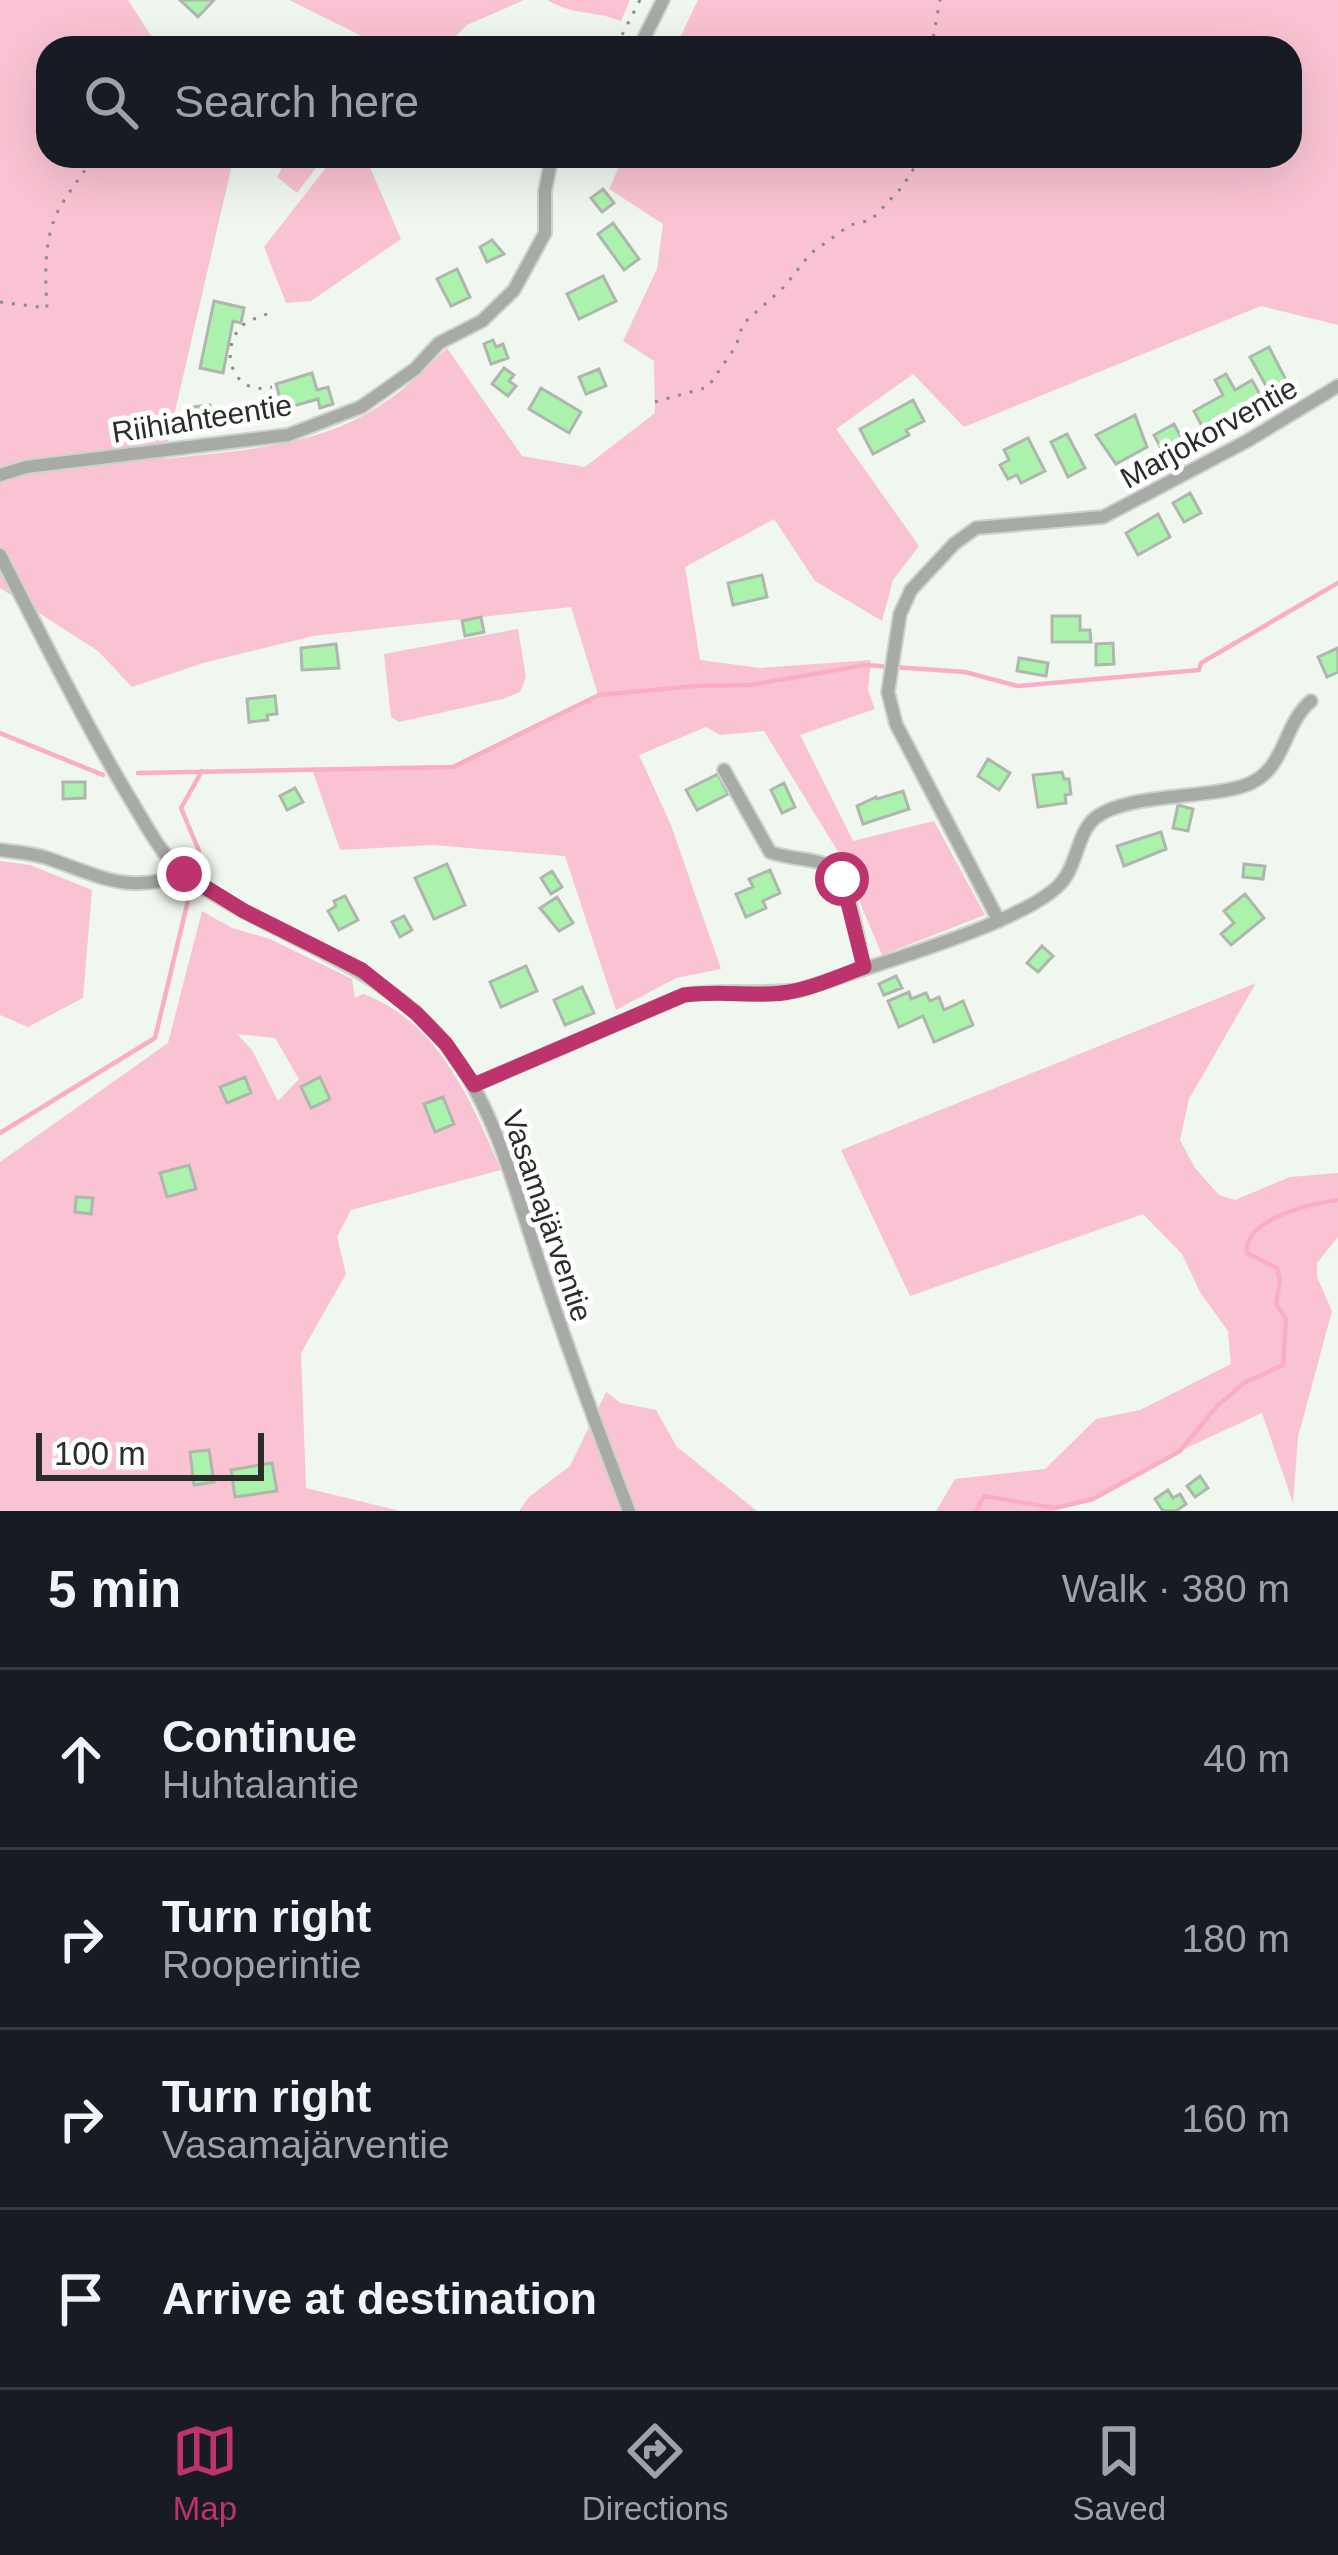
<!DOCTYPE html>
<meta charset="utf-8">
<style>
:root{--surface:#171b24;--page:#242831;--text:#f1f3f6;--muted:#9ea1a6;--line:#363941;--accent:#bd336e}
body{margin:0;font-family:Arial,sans-serif;background:var(--page);color:var(--text)}
.scale{position:absolute;left:36px;bottom:30px;width:228px;box-sizing:border-box;padding-left:12px;border:6px solid #2a2d29;border-top:0;font-size:33px;line-height:42px;white-space:nowrap;color:#2a2d29;-webkit-text-stroke:9px #fff;paint-order:stroke}
.stop{position:absolute;width:36px;height:36px;margin:-27px;border:9px solid #bd336e;border-radius:50%;background:#fff}
.stop.end{background:#bd336e;border-color:#fff;box-shadow:0 3px 12px #0008}
.list{margin:0;padding:0;list-style:none}
h2{display:flex;justify-content:space-between;align-items:center;height:156px;margin:0;padding:0 48px;font-size:51px}
h2 small{font-size:39px;font-weight:400;color:var(--muted)}
.list li{display:grid;grid-template-columns:78px 1fr auto;gap:36px;align-items:center;box-sizing:border-box;height:180px;padding:0 48px;border-top:3px solid var(--line)}
.list b{display:block;font-size:45px;white-space:nowrap}
.list p{margin:0;font-size:39px;white-space:nowrap;color:var(--muted)}
.list em{font-size:39px;font-style:normal;color:var(--muted)}
.icon{flex:none;width:66px;height:66px;fill:none;stroke:currentColor;stroke-width:2;stroke-linecap:round;stroke-linejoin:round}
.map{position:relative;flex:none;width:1338px;height:1511px;overflow:hidden}
.search{position:absolute;background:var(--surface);box-shadow:0 12px 48px #0002;left:36px;right:36px;top:36px;height:132px;display:flex;align-items:center;gap:30px;box-sizing:border-box;padding:0 42px;border-radius:36px;color:var(--muted);font-size:45px}
.sheet{height:876px;background:var(--surface)}
nav{display:flex;justify-content:space-around;align-items:center;box-sizing:border-box;height:168px;border-top:3px solid var(--line);background:var(--surface);font-size:33px;color:var(--muted)}
nav a{display:grid;justify-items:center;gap:6px}
nav .on{color:var(--accent)}
.map>svg:first-child{display:block}
.green{fill:#fac3d3;fill-rule:evenodd}
.lines{fill:none;stroke-linecap:round;stroke-linejoin:round}
.stream{stroke:#fbadc5;stroke-width:4.5}
.building{fill:#abf2ac;stroke:#aeb6ae;stroke-width:3}
.street-casing{stroke:#ccd3cb;stroke-width:16}
.path{stroke:#898e89;stroke-width:3;stroke-dasharray:3 9;stroke-linecap:butt}
.street{stroke:#a7aaa7;stroke-width:12}
.route{stroke:#bd336e;stroke-width:15}
.labels{text-anchor:middle;stroke-width:10;stroke-linejoin:round;paint-order:stroke}
.street-label{font-size:30px;fill:#2a2d29;stroke:#fff}
</style>
<div class="map">
<svg width="1338" height="1511" viewBox="0 0 1338 1511">
<rect width="100%" height="100%" fill="#eff7ef"/>
<path class="green" d="M0,0H128L159,48H48V156H234L164,459C231,451 306,448 366,414C397,397 422,373 447,348L522,456L585,467L655,413L654,361L623,341L657,269L663,224L609,189L624,156H1290V48H675L698,0H1338V325L1261,306L964,427L913,374L836,429L919,546L893,580L882,621L815,581L774,519L685,567L700,660L760,668L871,660L868,690L875,709L800,735L853,841L934,821L985,915L882,955L840,855L764,731L720,735L706,727L639,755L671,825L721,969L676,978L616,1010L565,856L433,845L340,850L312,769L453,767L598,695L571,607L313,636L203,663L132,687L98,651L0,588Z
M289,0H524L467,25L443,48H370L364,37Z
M547,0H630L621,21C593,10 575,16 547,0Z
M288,156H325L297,193L277,177Z
M335,156H365L401,239L311,301L286,303L264,247Z
M518,629L526,677L520,692L503,699L399,722L391,717L384,654Z
M0,861L30,865L92,890L83,998L28,1027L0,1015Z
M202,911L232,928L270,939L352,979L355,998L363,994C437,1020 472,1102 501,1170L351,1210L337,1237L346,1274L301,1353L306,1488L400,1511H0V1162L168,1043ZM237,1034L275,1038L299,1079L278,1101L252,1050Z
M1256,983L1189,1099L1180,1140L1195,1168L1219,1195L1235,1200L1290,1177L1338,1173V1237L1317,1263V1277L1332,1311L1298,1437L1293,1503L1262,1413L1180,1451L1093,1499L1051,1511H936L955,1479L1045,1469L1096,1419L1140,1410L1231,1364L1228,1331L1200,1292L1182,1254L1143,1214L910,1296L841,1150Z
M606,1392L621,1403L656,1410L677,1447L757,1511H519L529,1497L570,1466Z"/>
<g class="lines">
<path class="stream" d="M0,733L103,775
M138,773L453,767L599,695L696,686L750,685L865,665L965,672L1018,686L1199,670L1201,663L1338,583
M196,870L199,851L181,808L202,771
M0,1133L155,1038L190,892
M976,1511L984,1496L1055,1508L1093,1499L1180,1451L1217,1406L1244,1383L1283,1365L1286,1319L1276,1304L1280,1280L1277,1268L1247,1253C1243,1220 1311,1203 1338,1200"/>
</g>
<path class="building" d="M180,0H214L198,17Z
M603,189L614,203L602,212L591,198Z
M613,223L639,259L624,270L598,234Z
M492,240L504,254L487,262L480,247Z
M457,269L470,297L451,306L437,279Z
M603,276L616,301L579,319L567,294Z
M214,301L244,308L241,323L233,321L223,373L200,368Z
M493,340L496,347L503,344L508,358L491,364L484,344Z
M1269,347L1287,382L1269,391L1250,357Z
M504,368L514,375L509,381L516,386L508,396L492,384Z
M599,369L606,386L586,394L579,377Z
M312,373L317,390L328,387L333,404L320,408L318,399L283,409L276,384Z
M1226,374L1235,390L1252,380L1264,402L1206,434L1194,411L1223,395L1215,380Z
M541,388L581,412L569,433L529,409Z
M913,400L924,421L906,430L909,435L873,454L860,429Z
M210,405V411L216,410L217,424L194,427L192,407Z
M1135,415L1147,447L1116,464L1096,435Z
M1174,424L1187,448L1167,459L1154,435Z
M1067,434L1085,468L1068,477L1051,442Z
M1028,438L1045,471L1021,483L1017,475L1008,479L1000,465L1009,460L1004,450Z
M1190,493L1201,513L1184,522L1173,503Z
M1158,514L1170,537L1138,555L1126,533Z
M762,575L767,597L733,605L728,583Z
M1052,616H1080V630H1090L1091,642H1052Z
M481,617L484,632L465,636L462,621Z
M1113,643L1114,664L1096,665V644Z
M336,644L339,668L302,670L301,648Z
M1338,648V672L1327,677L1318,657Z
M1019,658L1048,663L1046,676L1017,671Z
M275,696L277,714L267,715L268,720L249,722L247,699Z
M988,759L1010,773L999,790L978,776Z
M1062,772L1064,779H1069L1071,794L1065,795L1066,803L1038,807L1033,775Z
M718,774L728,794L697,810L686,790Z
M63,782H85V798L63,799Z
M784,783L795,807L782,813L771,790Z
M295,788L303,802L287,810L280,796Z
M903,791L909,809L863,824L857,806L876,797L877,799Z
M1178,805L1193,809L1188,831L1173,828Z
M1161,832L1166,849L1124,866L1117,846Z
M447,864L465,905L434,919L415,878Z
M1244,864L1265,866L1263,879L1243,877Z
M770,870L780,893L763,901L766,908L746,917L736,894L753,887L749,879Z
M552,871L562,887L551,894L541,878Z
M1245,894L1264,918L1231,945L1221,934L1234,923L1224,911Z
M345,896L358,920L339,930L328,911L336,906L334,901Z
M557,897L573,923L559,931L540,908Z
M404,916L412,930L400,937L392,922Z
M1042,946L1053,956L1038,972L1027,963Z
M526,966L537,991L501,1007L490,982Z
M896,976L902,988L884,995L879,984Z
M582,987L594,1013L565,1025L554,1000Z
M909,992L911,999L926,993L930,1001L939,997L944,1010L963,1001L973,1025L934,1042L923,1016L899,1027L888,1001Z
M245,1077L251,1093L227,1103L220,1087Z
M320,1077L330,1099L311,1108L301,1087Z
M443,1097L454,1124L435,1132L424,1104Z
M189,1165L196,1189L167,1197L160,1173Z
M76,1197L93,1198L91,1214L75,1212Z
M209,1450L214,1482L194,1485L190,1452Z
M272,1463L277,1491L235,1497L231,1470Z
M1200,1476L1208,1488L1195,1497L1187,1486Z
M1168,1490L1173,1498L1180,1494L1186,1504L1176,1511H1163L1155,1499Z"/>
<g class="lines">
<g class="street-casing">
<path id="street" d="M639,48L663,0
M0,475L26,467L288,435L361,407L415,369L439,343L482,321L514,290L545,233V191L552,156
M0,555C42,637 82,718 129,797C146,824 161,857 188,877C272,938 379,960 446,1045C497,1109 516,1195 542,1271C569,1352 598,1431 629,1511
M724,770L770,852C788,859 808,858 825,864C850,873 858,943 864,967
M0,850C15,852 32,853 47,858C100,876 127,895 184,874
M999,921L896,724L888,692L900,614L911,590L954,544L976,528L1103,517L1247,441L1338,386
M474,1085L684,995C723,989 761,995 800,990C859,969 1025,924 1061,883C1077,866 1077,833 1095,818C1126,793 1208,799 1246,785C1286,771 1282,725 1311,701"/>
</g>
<path class="path" d="M589,47L621,37L640,0
M937,48L933,39L940,0
M0,302L47,308C45,274 43,234 62,204C72,187 84,173 94,156
M267,314C258,318 247,320 240,328C218,354 235,397 272,387
M655,402L708,387L736,346L743,324L785,286L810,254L850,225L871,220L902,187L922,156"/>
<use href="#street" class="street"/>
</g>
<g class="lines">
<path class="route" d="M184,874L244,911L362,970L416,1013L446,1044L474,1085L684,995C716,991 740,995 771,994C803,993 834,978 864,967L842,879"/>
</g>
<g class="labels">
<g class="street-label">
<text transform="translate(202 419) rotate(-9)" y="10">Riihiahteentie</text>
<text transform="translate(1209 433) rotate(-29)" y="10">Marjokorventie</text>
<text transform="translate(547 1216) rotate(71)" y="10">Vasamajärventie</text>
</g>
</g>
</svg>
<div class="scale">100 m</div>
<div class="stop" style="left:842px;top:879px"></div>
<div class="stop end" style="left:184px;top:874px"></div>
<div class="search"><svg class="icon" aria-label="search" viewBox="0 0 24 24"><circle cx="10" cy="10" r="6"/><path d="M15 15l6 6"/></svg>Search here</div>
</div>
<section class="sheet">
<h2>5 min<small>Walk · 380 m</small></h2>
<ul class="list">
<li><svg class="icon" aria-label="ahead" viewBox="0 0 24 24"><path d="M12 20V5M6 11l6-6 6 6"/></svg><div><b>Continue</b><p>Huhtalantie</p></div><em>40 m</em></li>
<li><svg class="icon" aria-label="right" viewBox="0 0 24 24"><path d="M7 20v-9h11M14 6l5 5-5 5"/></svg><div><b>Turn right</b><p>Rooperintie</p></div><em>180 m</em></li>
<li><svg class="icon" aria-label="right" viewBox="0 0 24 24"><path d="M7 20v-9h11M14 6l5 5-5 5"/></svg><div><b>Turn right</b><p>Vasamajärventie</p></div><em>160 m</em></li>
<li><svg class="icon" aria-label="arrive" viewBox="0 0 24 24"><path d="M6 21V4h12l-3 4 3 4H6"/></svg><div><b>Arrive at destination</b></div></li>
</ul>
</section>
<nav>
<a class="on"><svg class="icon" aria-label="map" viewBox="0 0 24 24"><path d="M3 6l6-2 6 2 6-2v14l-6 2-6-2-6 2zM9 4v14M15 6v14"/></svg>Map</a>
<a><svg class="icon" aria-label="directions" viewBox="0 0 24 24"><path d="M12 3l9 9-9 9-9-9zM9 14v-3h6M13 9l2 2-2 2"/></svg>Directions</a>
<a><svg class="icon" aria-label="saved" viewBox="0 0 24 24"><path d="M7 4h10v16l-5-4-5 4z"/></svg>Saved</a>
</nav>
